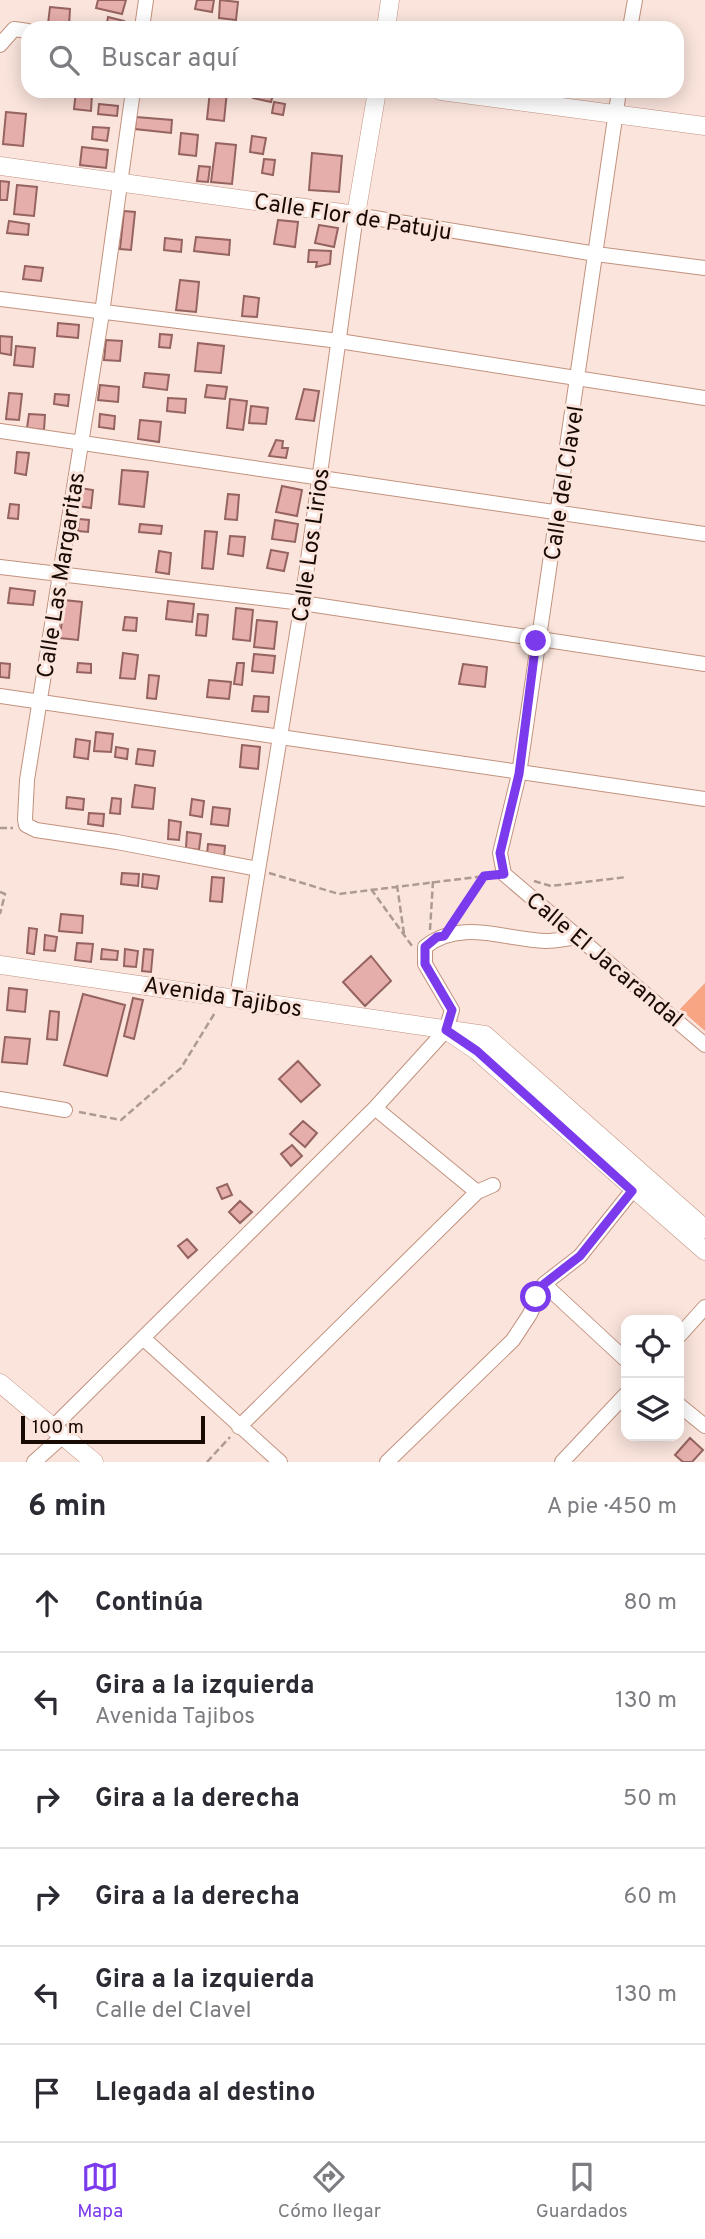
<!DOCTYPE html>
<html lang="es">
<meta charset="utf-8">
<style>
:root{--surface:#fff;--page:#f2f2f3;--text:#2b2b33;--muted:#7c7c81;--line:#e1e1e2;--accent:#7c3aed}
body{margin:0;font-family:Overpass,sans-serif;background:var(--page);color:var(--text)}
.controls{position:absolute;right:21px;bottom:21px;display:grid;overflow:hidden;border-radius:14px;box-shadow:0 4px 18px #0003}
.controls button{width:63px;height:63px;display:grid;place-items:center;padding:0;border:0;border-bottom:2px solid var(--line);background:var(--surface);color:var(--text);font:35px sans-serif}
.scale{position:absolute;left:21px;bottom:18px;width:184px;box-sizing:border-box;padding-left:7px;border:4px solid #1a0a04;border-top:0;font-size:19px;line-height:24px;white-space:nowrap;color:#1a0a04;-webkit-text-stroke:5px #fae4dc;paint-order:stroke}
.stop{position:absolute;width:21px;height:21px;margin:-16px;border:5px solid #7c3aed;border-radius:50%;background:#fff}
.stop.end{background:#7c3aed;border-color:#fff;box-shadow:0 2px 7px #0008}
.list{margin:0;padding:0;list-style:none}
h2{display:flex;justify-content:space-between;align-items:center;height:91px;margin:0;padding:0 28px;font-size:30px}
h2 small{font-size:23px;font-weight:400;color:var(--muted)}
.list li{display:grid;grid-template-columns:46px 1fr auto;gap:21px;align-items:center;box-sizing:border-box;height:98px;padding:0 28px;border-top:2px solid var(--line)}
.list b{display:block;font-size:26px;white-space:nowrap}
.list p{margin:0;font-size:23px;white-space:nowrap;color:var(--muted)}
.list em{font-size:23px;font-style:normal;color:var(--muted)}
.icon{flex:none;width:38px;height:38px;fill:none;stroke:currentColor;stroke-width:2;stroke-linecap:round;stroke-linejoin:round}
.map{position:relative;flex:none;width:705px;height:1462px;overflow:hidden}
.search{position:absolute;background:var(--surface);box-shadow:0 4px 18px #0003;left:21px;right:21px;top:21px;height:77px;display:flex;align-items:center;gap:18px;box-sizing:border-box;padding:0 24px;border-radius:21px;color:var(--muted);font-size:26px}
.sheet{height:679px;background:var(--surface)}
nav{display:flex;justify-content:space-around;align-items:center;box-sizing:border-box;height:98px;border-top:2px solid var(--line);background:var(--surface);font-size:19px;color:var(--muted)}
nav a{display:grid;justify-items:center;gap:4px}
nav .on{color:var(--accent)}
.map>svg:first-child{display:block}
.green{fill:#f7a583}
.building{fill:#e5aeaa;stroke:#956360;stroke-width:2}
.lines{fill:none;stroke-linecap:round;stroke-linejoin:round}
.minor-casing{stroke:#c2927f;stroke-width:16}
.tertiary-casing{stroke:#c2927f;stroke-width:19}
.path{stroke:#ae9a93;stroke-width:2.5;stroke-dasharray:7 3.5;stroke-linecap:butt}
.minor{stroke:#fff;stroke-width:14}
.tertiary{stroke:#fff;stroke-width:18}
.route{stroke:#7c3aed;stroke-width:9}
.labels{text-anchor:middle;stroke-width:6;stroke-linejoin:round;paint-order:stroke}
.street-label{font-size:23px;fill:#1a0a04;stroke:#fae4dc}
</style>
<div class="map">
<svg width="705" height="1462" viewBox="0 0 705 1462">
<rect width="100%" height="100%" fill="#fae4dc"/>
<path class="green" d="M705,983V1031L680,1009Z"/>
<path class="building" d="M98,0H126L122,14L96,8Z
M197,0H214L212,12L195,9Z
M220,0L238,2L236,20L219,18Z
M50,7L70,9L69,26L48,24Z
M108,17L124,21L122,28H106Z
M76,91L92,93L91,111L74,109Z
M210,91H227L224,121L207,119Z
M255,91H274L271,102L253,98Z
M274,102L285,104L283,115L272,113Z
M99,104L118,106L117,116L98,114Z
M6,112L26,114L23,146L3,144Z
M136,117L172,120L171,133L135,129Z
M93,127L109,128L107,141L92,139Z
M181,133L198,135L196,156L179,154Z
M252,136L266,138L263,154L250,152Z
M216,143L236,145L232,184L211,182Z
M82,147L108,150L106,168L80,165Z
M312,153L342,156L339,192L309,190Z
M264,159L275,160L273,175L262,173Z
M199,166L210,167L208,182L197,181Z
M0,181L9,182L7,200H0Z
M17,185L37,187L34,216L14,214Z
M124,211L135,212L131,250L120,249Z
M278,220L298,222L295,247L274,244Z
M9,221L29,224L28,235L7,233Z
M319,225L338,228L334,247L315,243Z
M196,237L230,240L229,255L194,251Z
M165,238L182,240L181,252L164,250Z
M309,250L331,251L330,264L316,267L317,262H308Z
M25,266L43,268L41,281L23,279Z
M180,280L199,282L196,312L176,310Z
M244,296L259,298L257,317L242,316Z
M58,323L79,325L78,338L57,336Z
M160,334L172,335L170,348L159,347Z
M0,336L12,337L11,355L0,353Z
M106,340L122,341L120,361L104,360Z
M198,343L224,346L221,373L195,371Z
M16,346L35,348L33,367L14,365Z
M145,373L169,375L167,390L143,387Z
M100,385L119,387L118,402L98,400Z
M207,385L227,387L225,399L205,397Z
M304,389L319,391L314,421L296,419Z
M9,393L22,394L19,420L6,419Z
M55,394L69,395L68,406L54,404Z
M168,398L186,399L185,413L167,411Z
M230,399L247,401L243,430L227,428Z
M251,406L268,408L266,424L249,423Z
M29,414L45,415L44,430L27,428Z
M100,414L115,416L114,429L99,427Z
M140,420L161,422L159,442L138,439Z
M276,440L283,441L282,448H288L286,458L269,456Z
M17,452L29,453L26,475L15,473Z
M122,470L148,472L144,507L119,504Z
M282,486L302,490L297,516L276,512Z
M80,488L93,490L91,508L78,506Z
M228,494L239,495L237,520L225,519Z
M10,504L19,505L18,519L8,518Z
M79,519L89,520L88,532L78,531Z
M275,520L298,524L295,542L272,539Z
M140,524L162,526L161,534L139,532Z
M205,531L217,532L213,569L202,568Z
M230,536L245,537L243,556L228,554Z
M271,550L288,553L284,571L267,568Z
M159,551L171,553L169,574L156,572Z
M10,588L35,591L33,605L8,603Z
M64,600L82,602L78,640L60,638Z
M168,601L194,604L192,622L166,619Z
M236,608L253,610L250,641L233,639Z
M198,614L208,615L206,636L196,635Z
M125,617L137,618L136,631L123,630Z
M257,620L277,622L274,649L254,647Z
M123,653L138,655L135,679L120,678Z
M254,654L275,656L273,673L252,671Z
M0,663L10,664L9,678L0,677Z
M78,663L91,664V673L77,672Z
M237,663H244L242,685L234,684Z
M463,664L487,667L485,687L459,684Z
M149,675L159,676L156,699L147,698Z
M209,680L231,682L229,699L207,697Z
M254,696L269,697L268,712L252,711Z
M96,732L113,734L111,752L94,751Z
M76,739L90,741L88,759L74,757Z
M242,745L260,747L258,769L240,767Z
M116,747L128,749L127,759L115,757Z
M138,749L155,751L153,766L136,764Z
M135,785L155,788L153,809L132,807Z
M67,797L84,799L83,810L66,808Z
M112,798L121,799L120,814L110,813Z
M192,799L204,801L202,817L190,815Z
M213,807L230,809L228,826L211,824Z
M89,813L104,814L103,826L88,824Z
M169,820L181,822L179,840L168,839Z
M187,832L201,834L199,850L186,848Z
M208,844L225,846L224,857L207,855Z
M122,873L139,874L138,886L121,884Z
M143,874L159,876L157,889L142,887Z
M212,877L224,878L222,902L210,901Z
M61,914L83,916L82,933L59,931Z
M29,928L37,929L34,954L27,953Z
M45,935L57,937L55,951L44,950Z
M77,943L93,944L91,962L75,960Z
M102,949L118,951L117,960L101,959Z
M125,949L138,951L136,967L124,966Z
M144,949L153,950L151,972L142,971Z
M371,956L391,981L365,1006L343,982Z
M9,988L27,990L25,1012L7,1010Z
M83,994L125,1005L107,1076L64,1065Z
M133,998L143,1000L134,1039L124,1036Z
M50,1011L59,1012L57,1040L47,1039Z
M5,1037L30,1039L27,1064L2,1062Z
M298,1061L320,1085L301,1102L279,1079Z
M303,1121L317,1133L305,1147L290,1134Z
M292,1145L302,1156L291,1166L281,1154Z
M227,1184L232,1195L222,1199L217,1188Z
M240,1201L252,1212L240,1223L229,1212Z
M187,1239L197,1250L188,1258L178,1246Z
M690,1438L703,1450L692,1462H683L675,1455Z"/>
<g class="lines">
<g class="minor-casing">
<path id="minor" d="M142,28L146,0
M630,28L635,0
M0,45L14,29L28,31
M133,91L102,313L27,780L25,819L26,825L36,830L117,842L258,869
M619,91L519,774L500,853L504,874L705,1045
M0,299L339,341L705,398
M0,431L705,534
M0,567L302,603L705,664
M0,696L705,799
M237,998L302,603L356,215L596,254L705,268
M0,1099L65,1110
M375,1108L477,1192L493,1185
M544,1284L626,1360
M679,1336L705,1307
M143,1338L280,1462
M679,1405L705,1426
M53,1427L375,1108L446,1030L452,1010L425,964V947C460,918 506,940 546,941C557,941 568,938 579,937
M239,1427L477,1192
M34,1462L64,1435
M387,1462L513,1340L530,1314L544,1284L580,1256L632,1191
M562,1462L626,1394"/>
</g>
<g class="tertiary-casing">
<path id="tertiary" d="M386,28L390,0
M441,91L705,126
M0,166L356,215L377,91
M0,965L485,1035L705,1229
M449,1032L477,1051L705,1251
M0,1383L94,1462"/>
</g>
<path class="path" d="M0,828H13
M269,873L339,894L493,875
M534,881L551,886L627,877
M397,885L404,934
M371,889L412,946
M0,892L5,894L0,914
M455,920L484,876
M430,930L433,881
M79,1112L121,1120L181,1068L216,1011
M207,1462L230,1437"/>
<use href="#minor" class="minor"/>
<use href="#tertiary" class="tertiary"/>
</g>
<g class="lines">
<path class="route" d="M536,1297L544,1284L580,1256L632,1191L477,1051L446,1030L452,1010L425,964V947L437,937L444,936L484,876L504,874L500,853L519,774L536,641"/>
</g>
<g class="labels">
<g class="street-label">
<text transform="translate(353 216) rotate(9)" y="8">Calle Flor de Patuju</text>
<text transform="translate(563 483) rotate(-81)" y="8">Calle del Clavel</text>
<text transform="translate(310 545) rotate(-82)" y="8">Calle Los Lirios</text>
<text transform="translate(60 575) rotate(-81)" y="8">Calle Las Margaritas</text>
<text transform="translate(605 959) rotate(40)" y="8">Calle El Jacarandal</text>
<text transform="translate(223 996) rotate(9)" y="8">Avenida Tajibos</text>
</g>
</g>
</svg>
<div class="controls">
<button><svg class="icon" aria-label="locate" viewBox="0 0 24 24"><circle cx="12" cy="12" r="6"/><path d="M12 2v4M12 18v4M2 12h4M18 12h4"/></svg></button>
<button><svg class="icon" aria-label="layers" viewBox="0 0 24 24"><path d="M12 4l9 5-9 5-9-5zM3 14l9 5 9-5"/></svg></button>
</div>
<div class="scale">100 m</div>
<div class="stop" style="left:536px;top:1297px"></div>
<div class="stop end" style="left:536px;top:641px"></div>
<div class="search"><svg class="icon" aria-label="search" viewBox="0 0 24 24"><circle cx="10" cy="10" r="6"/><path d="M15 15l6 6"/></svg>Buscar aquí</div>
</div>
<section class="sheet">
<h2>6 min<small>A pie · 450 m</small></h2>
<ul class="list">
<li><svg class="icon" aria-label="ahead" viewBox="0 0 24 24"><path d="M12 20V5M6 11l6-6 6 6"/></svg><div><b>Continúa</b></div><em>80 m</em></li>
<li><svg class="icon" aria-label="left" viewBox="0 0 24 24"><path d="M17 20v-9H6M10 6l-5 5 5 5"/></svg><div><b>Gira a la izquierda</b><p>Avenida Tajibos</p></div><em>130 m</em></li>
<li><svg class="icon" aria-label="right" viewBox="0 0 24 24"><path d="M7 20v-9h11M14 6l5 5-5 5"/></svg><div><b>Gira a la derecha</b></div><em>50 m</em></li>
<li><svg class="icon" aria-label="right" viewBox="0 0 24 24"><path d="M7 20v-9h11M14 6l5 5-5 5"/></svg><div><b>Gira a la derecha</b></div><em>60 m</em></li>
<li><svg class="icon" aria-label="left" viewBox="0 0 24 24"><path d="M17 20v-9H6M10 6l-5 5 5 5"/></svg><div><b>Gira a la izquierda</b><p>Calle del Clavel</p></div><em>130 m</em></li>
<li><svg class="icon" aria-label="arrive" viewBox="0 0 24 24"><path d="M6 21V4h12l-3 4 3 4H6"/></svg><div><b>Llegada al destino</b></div></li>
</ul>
</section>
<nav>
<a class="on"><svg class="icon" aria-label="map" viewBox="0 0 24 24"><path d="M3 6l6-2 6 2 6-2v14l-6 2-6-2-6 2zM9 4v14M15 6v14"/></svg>Mapa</a>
<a><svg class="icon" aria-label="directions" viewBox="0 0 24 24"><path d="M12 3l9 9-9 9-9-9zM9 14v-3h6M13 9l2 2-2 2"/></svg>Cómo llegar</a>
<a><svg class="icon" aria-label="saved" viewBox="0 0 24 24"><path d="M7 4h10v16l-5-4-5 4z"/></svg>Guardados</a>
</nav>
